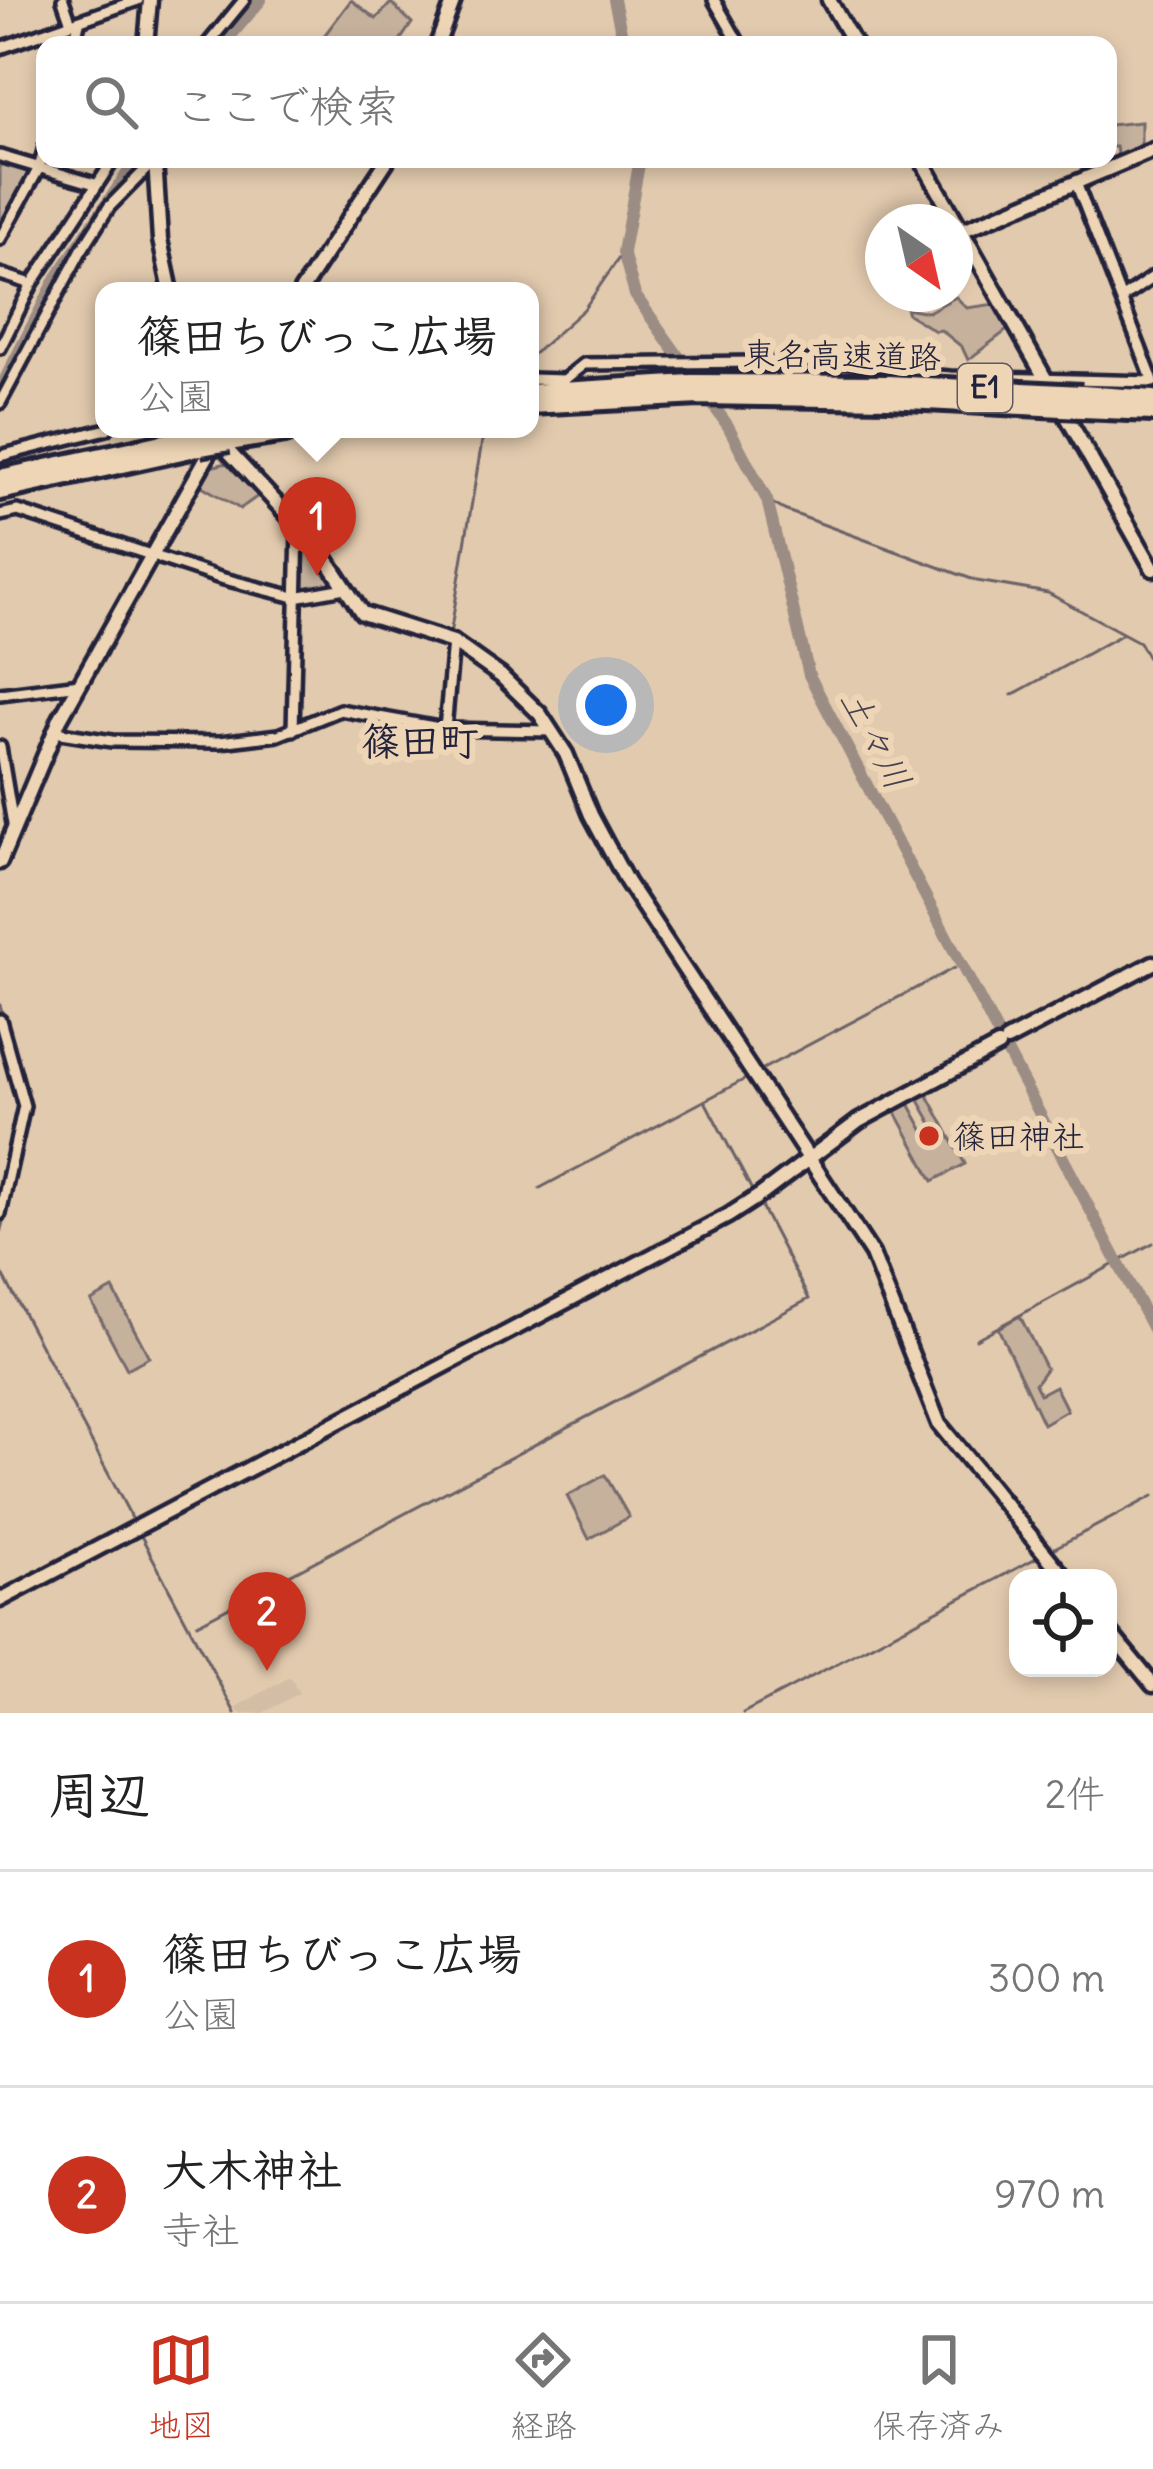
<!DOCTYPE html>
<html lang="ja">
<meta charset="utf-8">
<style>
:root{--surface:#fff;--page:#f6f6f6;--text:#222;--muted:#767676;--line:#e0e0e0;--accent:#c8321e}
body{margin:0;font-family:Delius,"Klee One",sans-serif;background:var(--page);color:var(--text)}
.controls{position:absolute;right:36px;bottom:36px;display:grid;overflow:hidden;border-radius:24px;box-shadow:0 6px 18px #0003}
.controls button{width:108px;height:108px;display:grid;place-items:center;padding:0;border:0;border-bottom:3px solid var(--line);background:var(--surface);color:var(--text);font:60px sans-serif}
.compass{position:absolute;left:865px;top:204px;width:108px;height:108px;border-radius:50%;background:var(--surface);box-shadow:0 6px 18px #0003;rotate:146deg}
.you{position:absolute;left:606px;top:705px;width:42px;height:42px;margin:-30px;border:9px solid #fff;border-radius:50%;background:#1a73e8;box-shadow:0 0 0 18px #1a73e833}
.badge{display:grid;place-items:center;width:78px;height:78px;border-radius:50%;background:var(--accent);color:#fff;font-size:39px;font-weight:700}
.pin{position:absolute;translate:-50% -99px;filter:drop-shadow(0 3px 6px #0008)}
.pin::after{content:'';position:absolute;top:63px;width:42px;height:36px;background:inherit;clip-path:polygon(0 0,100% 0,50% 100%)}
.popup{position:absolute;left:95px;top:282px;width:444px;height:156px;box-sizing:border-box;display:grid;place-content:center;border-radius:24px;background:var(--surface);filter:drop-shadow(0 3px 9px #0005);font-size:39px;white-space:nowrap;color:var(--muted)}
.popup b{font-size:45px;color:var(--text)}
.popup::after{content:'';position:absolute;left:50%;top:100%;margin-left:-24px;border:24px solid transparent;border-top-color:var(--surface)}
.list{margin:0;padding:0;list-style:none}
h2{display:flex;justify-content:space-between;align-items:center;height:156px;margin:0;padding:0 48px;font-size:51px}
h2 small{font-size:39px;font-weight:400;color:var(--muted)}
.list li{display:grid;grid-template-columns:78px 1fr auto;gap:36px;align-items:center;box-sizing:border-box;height:216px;padding:0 48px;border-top:3px solid var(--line)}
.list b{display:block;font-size:45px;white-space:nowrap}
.list p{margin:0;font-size:39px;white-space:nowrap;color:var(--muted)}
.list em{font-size:39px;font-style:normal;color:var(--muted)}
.icon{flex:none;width:66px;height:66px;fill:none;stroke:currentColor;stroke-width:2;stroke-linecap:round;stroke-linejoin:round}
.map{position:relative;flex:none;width:1153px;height:1713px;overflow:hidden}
.search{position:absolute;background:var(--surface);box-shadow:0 6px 18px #0003;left:36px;right:36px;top:36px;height:132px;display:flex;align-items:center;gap:30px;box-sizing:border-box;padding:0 42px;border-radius:24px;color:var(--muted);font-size:45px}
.sheet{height:588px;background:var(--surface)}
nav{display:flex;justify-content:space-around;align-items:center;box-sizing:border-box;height:168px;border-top:3px solid var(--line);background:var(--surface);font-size:33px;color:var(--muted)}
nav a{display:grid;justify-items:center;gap:6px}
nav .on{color:var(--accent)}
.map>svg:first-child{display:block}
.built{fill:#d3bda5}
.green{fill:#c6b19d;stroke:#746a6c;stroke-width:3}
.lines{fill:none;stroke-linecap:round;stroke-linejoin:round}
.stream{stroke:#6b6267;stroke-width:3}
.river{stroke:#9b8c84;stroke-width:12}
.street-casing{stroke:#22223b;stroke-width:18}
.secondary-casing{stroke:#22223b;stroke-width:21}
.highway-casing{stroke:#22223b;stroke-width:26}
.street{stroke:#eed5b6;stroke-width:9}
.secondary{stroke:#eed5b6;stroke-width:12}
.highway{stroke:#eed5b6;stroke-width:16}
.highway-bridge-casing{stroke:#22223b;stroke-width:26;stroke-linecap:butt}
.highway-bridge{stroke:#eed5b6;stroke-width:16}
.poi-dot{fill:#c8321e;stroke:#eed5b6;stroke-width:4.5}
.labels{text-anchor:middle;stroke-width:12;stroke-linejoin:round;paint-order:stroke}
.shield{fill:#eed5b6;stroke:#5f5860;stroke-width:3}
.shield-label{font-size:30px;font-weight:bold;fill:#22223b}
.street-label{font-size:33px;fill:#22223b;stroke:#eed5b6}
.poi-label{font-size:33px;fill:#22223b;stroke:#eed5b6;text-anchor:start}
.water-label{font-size:36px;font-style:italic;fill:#464251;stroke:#eed5b6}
.quarter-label{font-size:39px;font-weight:bold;fill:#22223b;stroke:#eed5b6}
</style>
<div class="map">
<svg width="1153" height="1713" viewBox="0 0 1153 1713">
<rect width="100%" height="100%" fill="#e2caae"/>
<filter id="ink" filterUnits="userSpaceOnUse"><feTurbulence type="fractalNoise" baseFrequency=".00833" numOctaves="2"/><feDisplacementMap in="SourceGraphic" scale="24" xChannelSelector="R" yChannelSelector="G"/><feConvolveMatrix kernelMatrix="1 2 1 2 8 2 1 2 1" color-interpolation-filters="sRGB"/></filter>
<g filter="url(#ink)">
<path class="built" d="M290,1677L299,1693L263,1713H239L236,1707Z"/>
<path class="green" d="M351,0L376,19L391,3L412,23L397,45H317Z
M1141,122V150L1118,160L1116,147H1108V125Z
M0,162L32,174L0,230Z
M956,297L967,308L995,304L1010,328L968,360L962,347L941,330L935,331L908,314L906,308L928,312Z
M232,462L262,493L240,509L197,483L205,468Z
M313,547L337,585L303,593L301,550Z
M925,1090L965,1164L933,1181L893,1107L907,1100L930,1142L939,1136L916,1095Z
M113,1289L149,1357L127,1369L91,1301Z
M1020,1316L1046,1369L1035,1384L1040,1394L1055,1386L1067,1410L1043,1424L998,1328Z
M605,1475L629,1517L589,1539L567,1496Z"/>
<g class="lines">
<path class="stream" d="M530,357L584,309L623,252
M767,500L784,510L977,581L1048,593L1139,642L1153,667
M450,635L484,429
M1012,695L1121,635
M0,1005L28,1103
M759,1071L954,968
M705,1101L754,1194
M540,1188L749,1077
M0,1233L4,1218
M0,1269L136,1526
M976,1339L1153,1243
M140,1534L235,1713
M1047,1552L1153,1496
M197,1624L809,1299L759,1203
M743,1713L1038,1557"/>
<path class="river" d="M614,0L624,45
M223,45L261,0
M640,159L623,252L635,295L728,426L767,500L809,675L1153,1329
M0,389L57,277L137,159"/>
<g class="street-casing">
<path id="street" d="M63,0L71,23
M714,0L740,45
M73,45L80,20
M207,45L244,0
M0,48L138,0
M0,156L95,184
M1076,183L1153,381
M0,239L39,168L45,147
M0,274L32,284
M1121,299L1153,277
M0,348L32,284L114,159
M530,379L564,380L584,364L834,361L874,363L912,374L950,377L1153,382
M0,403L81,251L109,207L156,159
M0,456L107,429
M0,515L18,511L220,578L295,597L345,588
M0,694L80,684
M445,729L453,642
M293,730L298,529
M54,732L112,741L220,742L278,735L340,710L445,729L552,731
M0,747L14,830
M0,1020L24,1106L0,1214"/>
</g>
<g class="secondary-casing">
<path id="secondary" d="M829,0L855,45
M146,45L150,0
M437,45L454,0
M155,159L160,240L171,291
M921,159L1153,569
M961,231L1153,150
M301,291L388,159
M217,439L322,552L362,613L453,642L501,676L540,714L566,754L591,815L627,882L872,1254L939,1424L1065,1578
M0,862L60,719L216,441
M1007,1040L1153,963
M0,1600L728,1216L762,1194L859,1121L998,1046
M1108,1630L1153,1685"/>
</g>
<g class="highway-casing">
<path id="highway" d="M530,393L691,383L887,384
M1082,394L1153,399
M530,405L699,396L888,399
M1082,409L1153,412
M229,442L309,429
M0,478L200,435
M0,491L200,447"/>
</g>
<use href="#street" class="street"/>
<use href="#secondary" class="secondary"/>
<use href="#highway" class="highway"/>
<g class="highway-bridge-casing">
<path id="highway-bridge" d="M887,384L1082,394
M888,399L1082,409
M200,435L231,429
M200,447L229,442"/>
</g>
<use href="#highway-bridge" class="highway-bridge"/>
</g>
</g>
<circle class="poi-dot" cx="929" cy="1136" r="12"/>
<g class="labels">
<rect class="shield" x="958" y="364" width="54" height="48" rx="9"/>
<g class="shield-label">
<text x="985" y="398">E1</text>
</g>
<g class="street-label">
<text transform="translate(842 355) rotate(1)" y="12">東名高速道路</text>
</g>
<g class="poi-label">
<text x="953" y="1148">篠田神社</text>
</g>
<g class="water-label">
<text transform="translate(876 739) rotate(62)" y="13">土々川</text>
</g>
<g class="quarter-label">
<text x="420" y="755">篠田町</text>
</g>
</g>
</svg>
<div class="controls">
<button><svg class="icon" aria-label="locate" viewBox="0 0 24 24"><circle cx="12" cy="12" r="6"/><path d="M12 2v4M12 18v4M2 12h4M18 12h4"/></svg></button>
</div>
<svg class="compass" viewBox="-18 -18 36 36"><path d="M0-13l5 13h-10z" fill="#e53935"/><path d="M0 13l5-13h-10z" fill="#767676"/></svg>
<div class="you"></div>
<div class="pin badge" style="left:317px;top:576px">1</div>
<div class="popup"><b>篠田ちびっこ広場</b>公園</div>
<div class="pin badge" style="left:267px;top:1671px">2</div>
<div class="search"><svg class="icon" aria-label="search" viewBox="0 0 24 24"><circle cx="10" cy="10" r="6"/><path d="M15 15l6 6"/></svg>ここで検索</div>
</div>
<section class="sheet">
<h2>周辺<small>2件</small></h2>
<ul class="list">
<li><span class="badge">1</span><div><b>篠田ちびっこ広場</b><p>公園</p></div><em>300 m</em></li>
<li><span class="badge">2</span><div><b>大木神社</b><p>寺社</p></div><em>970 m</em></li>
</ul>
</section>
<nav>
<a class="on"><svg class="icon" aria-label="map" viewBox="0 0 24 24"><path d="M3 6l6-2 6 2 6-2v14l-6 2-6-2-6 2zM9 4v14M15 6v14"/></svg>地図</a>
<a><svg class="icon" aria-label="directions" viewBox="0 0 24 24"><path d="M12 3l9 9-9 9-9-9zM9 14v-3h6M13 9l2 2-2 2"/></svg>経路</a>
<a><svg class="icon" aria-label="saved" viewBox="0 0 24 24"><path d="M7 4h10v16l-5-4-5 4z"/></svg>保存済み</a>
</nav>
